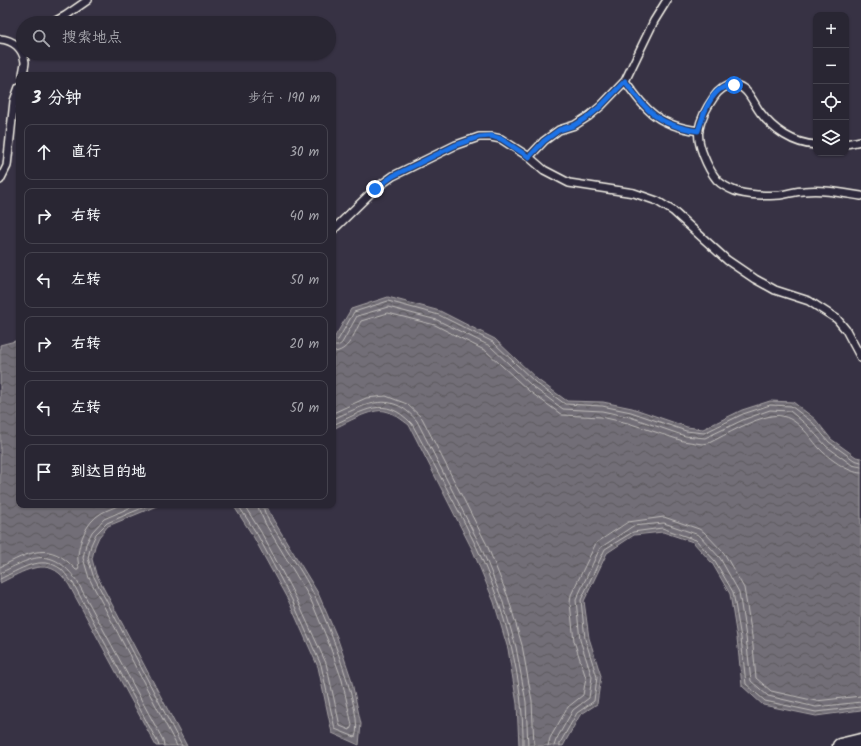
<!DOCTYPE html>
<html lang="zh">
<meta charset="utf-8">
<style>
:root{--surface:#292633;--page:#312e3b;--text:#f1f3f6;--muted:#a5a5ac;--line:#45434e}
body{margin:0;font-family:Kalam,"LXGW WenKai TC",sans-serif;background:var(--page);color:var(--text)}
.controls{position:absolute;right:12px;top:12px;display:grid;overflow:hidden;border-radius:8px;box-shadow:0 1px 3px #0004}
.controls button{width:36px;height:36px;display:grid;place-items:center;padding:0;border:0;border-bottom:1px solid var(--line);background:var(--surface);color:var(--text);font:20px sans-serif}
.stop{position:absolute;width:12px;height:12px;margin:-9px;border:3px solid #1a73e8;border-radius:50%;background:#fff}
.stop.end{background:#1a73e8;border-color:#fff;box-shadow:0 1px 4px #0008}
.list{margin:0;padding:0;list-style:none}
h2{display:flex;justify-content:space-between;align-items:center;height:52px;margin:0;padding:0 16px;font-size:17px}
h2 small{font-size:13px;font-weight:400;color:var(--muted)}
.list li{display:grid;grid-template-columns:26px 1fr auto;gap:12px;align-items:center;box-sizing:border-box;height:56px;margin:0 8px 8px;padding:0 8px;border:1px solid var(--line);border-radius:8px}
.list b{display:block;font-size:15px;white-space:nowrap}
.list em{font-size:13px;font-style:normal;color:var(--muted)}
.icon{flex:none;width:22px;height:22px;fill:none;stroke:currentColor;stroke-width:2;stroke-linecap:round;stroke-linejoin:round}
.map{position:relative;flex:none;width:861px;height:746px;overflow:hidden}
.search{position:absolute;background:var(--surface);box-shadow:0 1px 3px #0004;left:16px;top:16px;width:320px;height:44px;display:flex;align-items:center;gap:10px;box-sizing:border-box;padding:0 14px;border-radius:22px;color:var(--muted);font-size:15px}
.panel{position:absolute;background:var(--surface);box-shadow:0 1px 3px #0004;left:16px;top:72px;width:320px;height:436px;border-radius:8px}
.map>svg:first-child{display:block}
.water{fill:url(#water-waves);stroke:#a6a2a4}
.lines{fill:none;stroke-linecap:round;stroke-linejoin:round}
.shore{stroke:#c0bdbb;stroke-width:1}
.service-casing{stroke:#f4f1e8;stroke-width:10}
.minor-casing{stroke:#f4f1e8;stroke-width:17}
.service{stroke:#2f2a3d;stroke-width:7}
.minor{stroke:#2f2a3d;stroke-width:14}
.route{stroke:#1a73e8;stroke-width:5}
</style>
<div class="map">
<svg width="861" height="746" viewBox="0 0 861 746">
<defs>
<pattern id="water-waves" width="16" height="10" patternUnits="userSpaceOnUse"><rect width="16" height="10" fill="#726e77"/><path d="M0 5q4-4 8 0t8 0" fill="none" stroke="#5b595c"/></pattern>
</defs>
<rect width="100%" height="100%" fill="#373244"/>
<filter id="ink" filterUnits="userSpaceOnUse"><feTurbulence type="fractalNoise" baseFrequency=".025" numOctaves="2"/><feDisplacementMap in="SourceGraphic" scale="8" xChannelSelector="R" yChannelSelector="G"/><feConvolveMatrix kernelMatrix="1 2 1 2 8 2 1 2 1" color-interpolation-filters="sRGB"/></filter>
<g filter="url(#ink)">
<path class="water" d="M388,297L440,311L495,339L538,380L567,401L603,402L632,408L687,427L703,429L742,410L770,401L793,402L815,419L831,439L856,457L861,458V710L816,716L763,705L742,686L737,638L730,594L712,563L693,542L663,532L634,535L607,553L584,601L589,638L601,676L597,704L580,715L563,746H519L517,704L508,649L494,602L473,551L409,425C402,420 394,413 385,411C371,408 346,423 333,429V340L351,309Z
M19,340V505H159L108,526L99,537L95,546L92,559L96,574L187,746H156L69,585C66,581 63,576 59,573C41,558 17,575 0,583V345Z
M233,505H266L274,521L318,593L337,637L351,678L361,724L359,745L332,733L318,667L289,602L253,536Z"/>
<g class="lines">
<path class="shore" d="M333,341L338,340L354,312L388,301L439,315L493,342L536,383L565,404L602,406L631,412L686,431L704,433L743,414L770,405L791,406L812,422L829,442L854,460L861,462
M333,346H338L342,343L357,316L388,307L437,320L490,346L533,387L563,409L602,411L630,417L685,436L705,438L745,419L770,410L790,411L808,426L826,446L852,465L861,467
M333,352C349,352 354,333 361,321L388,313L435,325L486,351L529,391L562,415L601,417L628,423L683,441L702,444L709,443C727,434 753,419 771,416C794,412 807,434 819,448C828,458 849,473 861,473
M333,413L366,398L386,396L407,404L422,418L487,545L508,597L522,645L532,701L534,746
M333,419C363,406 390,388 417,421L481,547L502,599L516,647L526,702L528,746
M333,425C364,411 384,394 412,424C434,465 457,506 477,548C505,609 524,679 523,746
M136,505L104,519L92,532L86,544L83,558L89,578L177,746
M149,505L107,523L96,534L91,545L88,558L93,575L182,746
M238,505L257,534L292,600L321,665L335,729L355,737C365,717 326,617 314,595C304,574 290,555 278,535C272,526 264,515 263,505
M244,505L261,532L296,598L326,663L340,726L350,730L352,725L342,680L328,641L310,598L266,525L259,510L258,505
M0,567C30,552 50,540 76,570H78C80,566 77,560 78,555C80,540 86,523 100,514C106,510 114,508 120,505
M0,573C33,557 51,545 77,581L163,740L164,746
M0,579C19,570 41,554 61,569C65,573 69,579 73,583L158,743L159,746
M548,746L550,738L568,707L583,695L586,678L574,641L570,603L571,595L596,543L628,522L664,517L699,529L704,532L724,553L744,588L752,636L756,678L771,691L816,701L861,696
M554,746L556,740L573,710L589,698L592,677L580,640L576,600L600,548L633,526L664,523L696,534L700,536L720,558L739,592L746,637L751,681L768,696L816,707L861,702
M560,746V743L577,713L594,701L597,677L585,639L581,600L605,549L633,532L662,528L696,540L715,561L733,592L741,638L746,684L765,701L816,712L861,707"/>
<g class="service-casing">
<path id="service" d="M52,23L65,16L88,0
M0,39C13,40 23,48 25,62C25,66 23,71 23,75
M625,81C648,113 658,125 699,131
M846,144L861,141
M816,145C794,144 773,130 760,112C753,103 748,86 734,85C726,84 718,91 714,97C707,107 701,117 699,129C696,143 708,169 717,180C721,184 730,189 735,191C745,195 769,196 780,195C788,194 796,191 804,191C823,189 842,193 861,196
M529,157L544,141L559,130L575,125L589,116L601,106L625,81L654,21L667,0
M0,180L7,166L14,101L19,87
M333,230L375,189L393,176L456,145L479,137H491L501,139L529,157L544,170L569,183L634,193L657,201L673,211L727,260L755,279L775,290L809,301L837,319L846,330L861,358"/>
</g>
<g class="minor-casing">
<path id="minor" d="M840,746L861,741"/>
</g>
<use href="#service" class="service"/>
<use href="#minor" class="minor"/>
</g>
</g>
<g class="lines" filter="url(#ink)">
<path class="route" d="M375,189L393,176L456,145L479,137L491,136L501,139L529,157L544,141L559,130L575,125L589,116L601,106L625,81C648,113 658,125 698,131C703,116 709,94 724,87C727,86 731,86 734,85"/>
</g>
</svg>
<div class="controls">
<button>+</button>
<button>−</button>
<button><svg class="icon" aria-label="locate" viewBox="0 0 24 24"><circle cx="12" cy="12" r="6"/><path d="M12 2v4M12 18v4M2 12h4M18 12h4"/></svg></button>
<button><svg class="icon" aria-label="layers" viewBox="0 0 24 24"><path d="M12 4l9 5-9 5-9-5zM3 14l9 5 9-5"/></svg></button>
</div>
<div class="stop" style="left:734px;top:85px"></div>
<div class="stop end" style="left:375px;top:189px"></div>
<div class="search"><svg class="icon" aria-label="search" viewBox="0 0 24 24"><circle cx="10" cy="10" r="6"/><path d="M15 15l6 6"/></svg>搜索地点</div>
<section class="panel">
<h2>3 分钟<small>步行 · 190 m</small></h2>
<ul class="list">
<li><svg class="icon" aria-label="ahead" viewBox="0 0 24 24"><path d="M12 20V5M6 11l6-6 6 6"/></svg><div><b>直行</b></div><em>30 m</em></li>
<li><svg class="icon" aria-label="right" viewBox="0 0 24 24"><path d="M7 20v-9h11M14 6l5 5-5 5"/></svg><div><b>右转</b></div><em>40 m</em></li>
<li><svg class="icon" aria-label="left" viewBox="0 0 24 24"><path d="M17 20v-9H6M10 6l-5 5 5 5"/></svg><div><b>左转</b></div><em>50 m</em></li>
<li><svg class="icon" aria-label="right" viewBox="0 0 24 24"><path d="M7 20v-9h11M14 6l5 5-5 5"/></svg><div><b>右转</b></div><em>20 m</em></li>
<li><svg class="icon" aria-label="left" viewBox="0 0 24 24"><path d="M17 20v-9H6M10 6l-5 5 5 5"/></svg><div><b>左转</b></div><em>50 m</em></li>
<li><svg class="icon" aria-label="arrive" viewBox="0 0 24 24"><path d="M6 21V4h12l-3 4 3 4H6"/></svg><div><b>到达目的地</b></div></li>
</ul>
</section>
</div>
